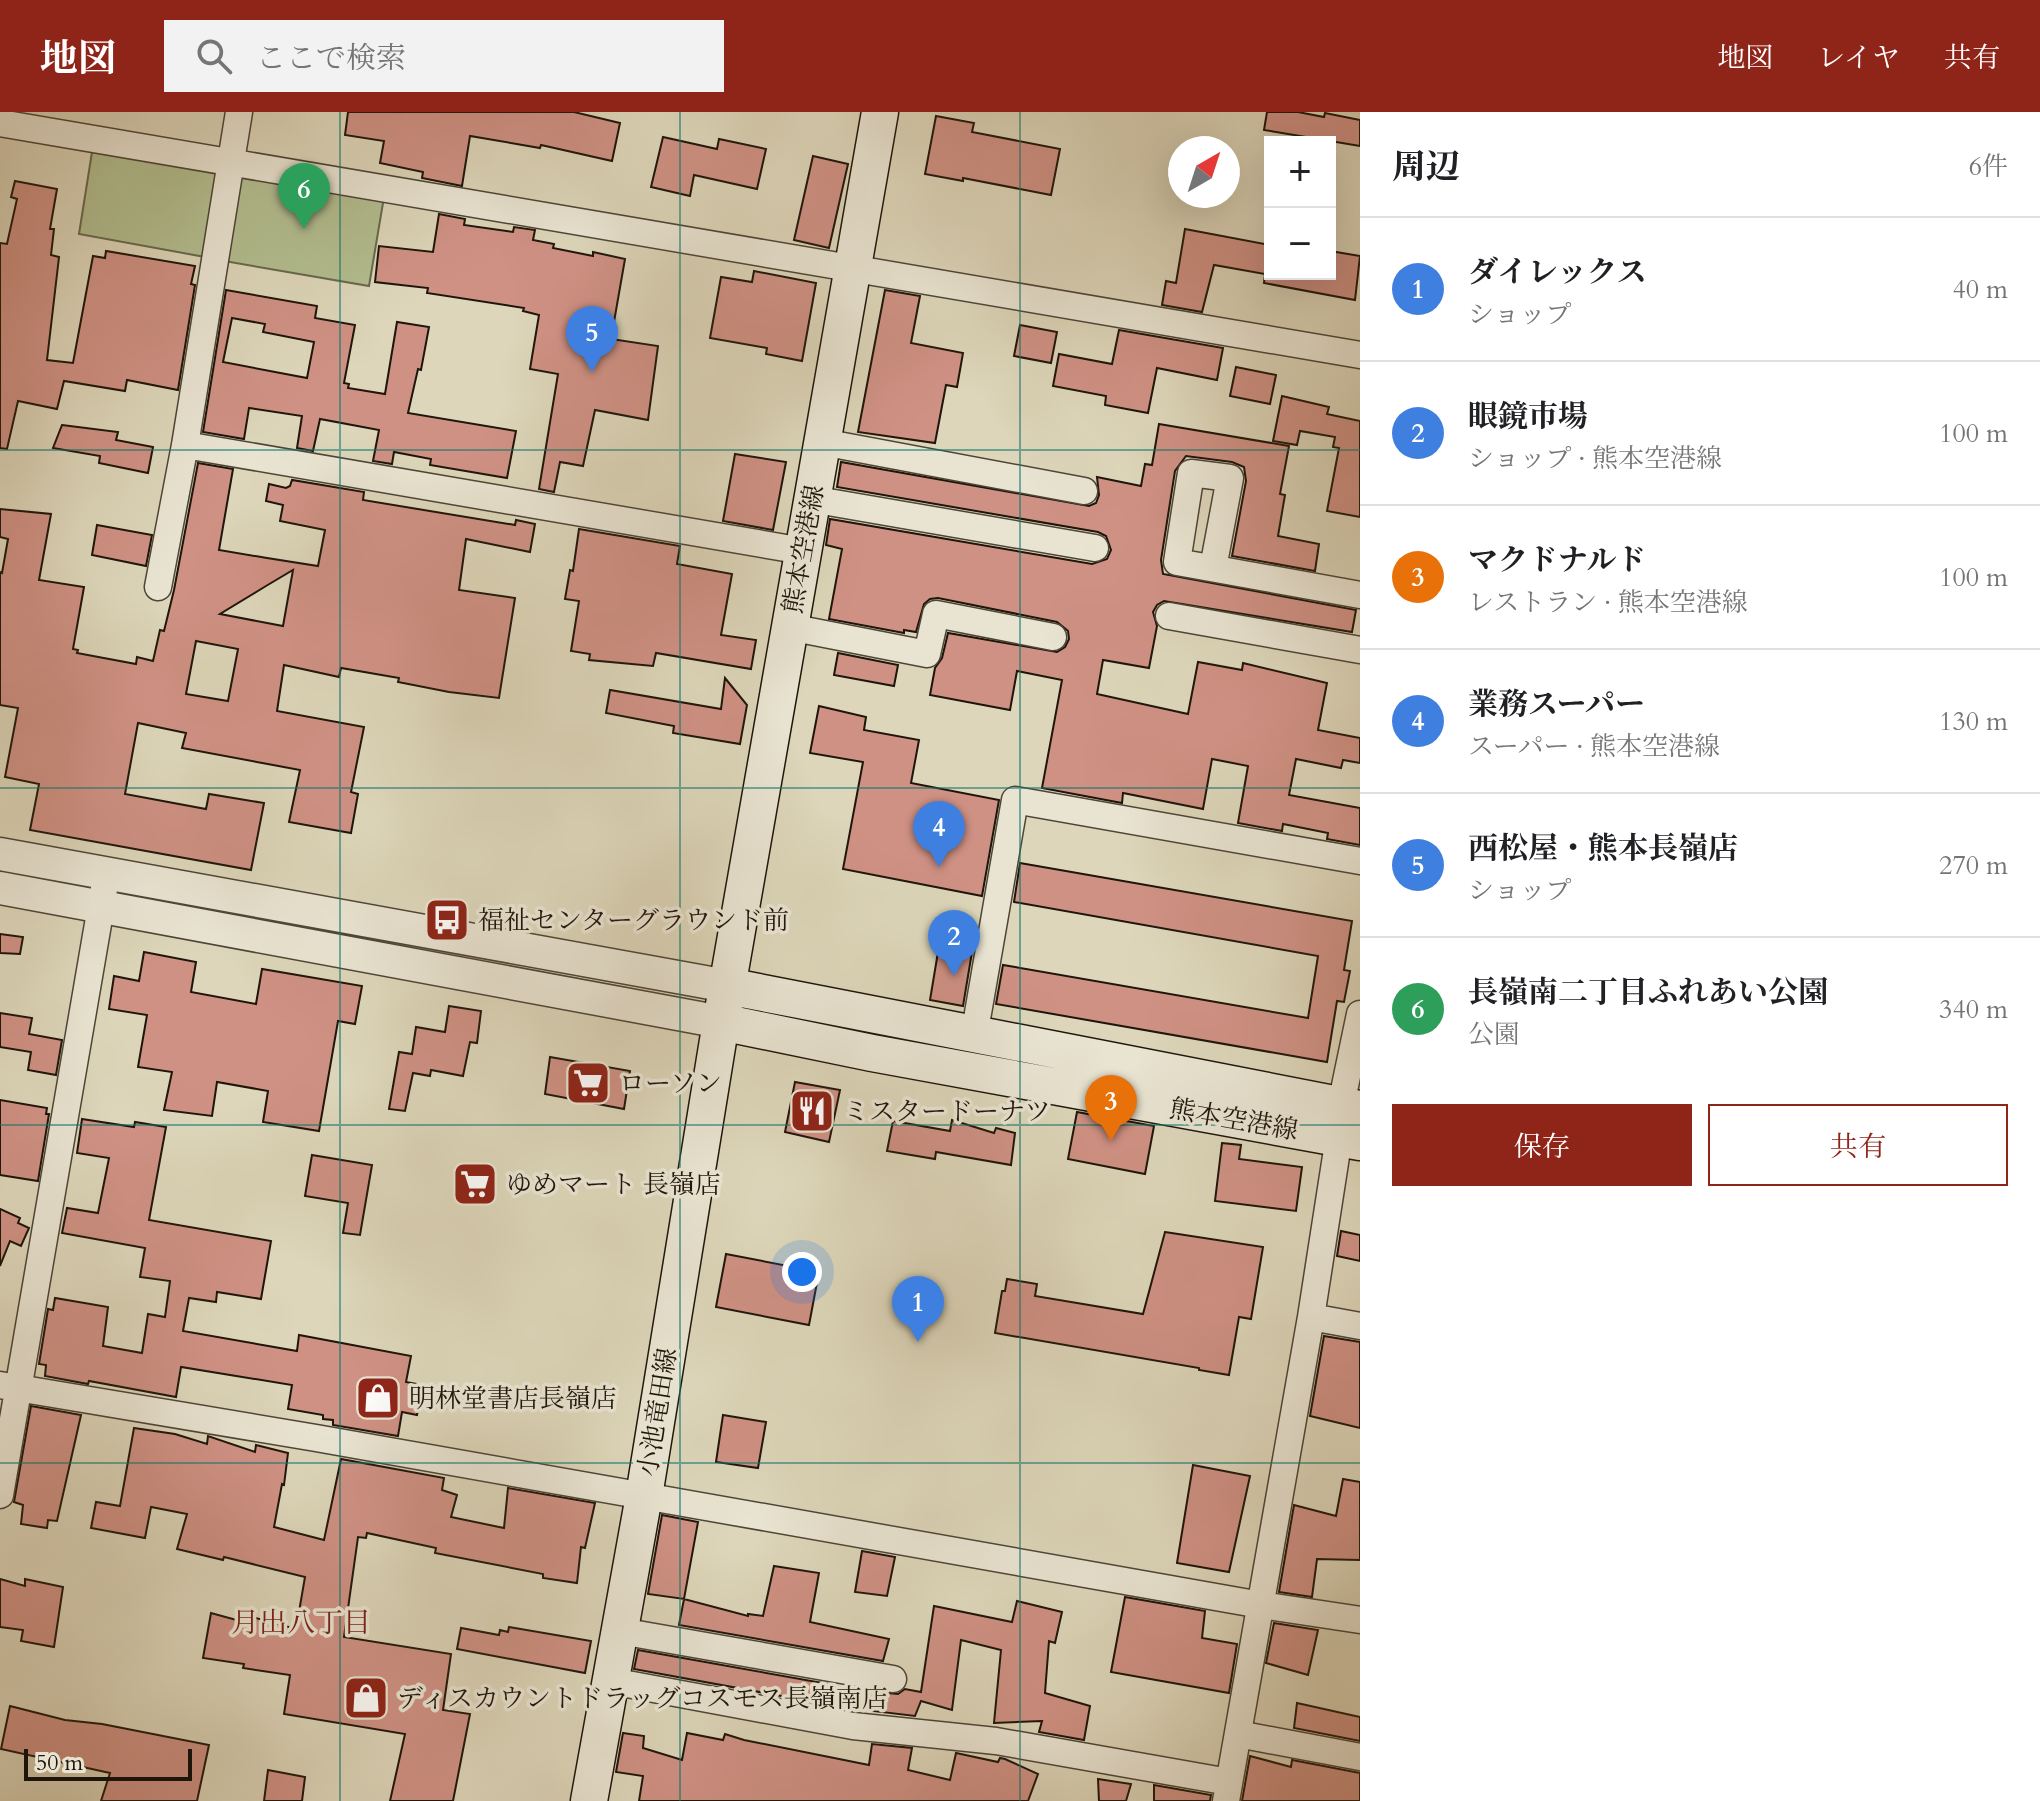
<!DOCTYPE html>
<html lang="ja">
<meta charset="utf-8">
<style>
:root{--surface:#fff;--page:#f2f2f2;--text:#202124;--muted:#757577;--line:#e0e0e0;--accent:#8f2418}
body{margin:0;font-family:Cardo,"Noto Serif JP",serif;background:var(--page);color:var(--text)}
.controls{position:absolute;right:24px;top:24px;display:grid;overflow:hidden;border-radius:0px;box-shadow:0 8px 32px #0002}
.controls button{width:72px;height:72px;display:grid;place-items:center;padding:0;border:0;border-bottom:2px solid var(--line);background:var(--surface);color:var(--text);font:40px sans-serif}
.compass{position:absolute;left:1168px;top:24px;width:72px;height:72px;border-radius:50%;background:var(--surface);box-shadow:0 8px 32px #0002;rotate:39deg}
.scale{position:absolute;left:24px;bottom:20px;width:168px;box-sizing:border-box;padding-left:8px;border:4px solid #1e150b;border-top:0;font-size:22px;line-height:28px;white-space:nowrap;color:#1e150b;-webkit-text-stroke:6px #e9e4d2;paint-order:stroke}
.you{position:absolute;left:802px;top:1160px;width:28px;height:28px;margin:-20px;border:6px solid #fff;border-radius:50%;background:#1a73e8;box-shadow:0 0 0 12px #1a73e833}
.badge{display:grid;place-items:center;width:52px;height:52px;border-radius:50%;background:var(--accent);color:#fff;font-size:26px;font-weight:700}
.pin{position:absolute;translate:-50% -66px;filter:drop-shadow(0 2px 4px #0008)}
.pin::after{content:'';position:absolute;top:42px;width:28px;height:24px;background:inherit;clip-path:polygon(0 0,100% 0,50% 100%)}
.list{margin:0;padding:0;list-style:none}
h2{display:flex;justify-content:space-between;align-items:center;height:104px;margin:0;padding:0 32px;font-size:34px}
h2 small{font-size:26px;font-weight:400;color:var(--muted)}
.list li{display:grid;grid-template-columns:52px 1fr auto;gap:24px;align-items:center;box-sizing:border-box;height:144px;padding:0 32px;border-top:2px solid var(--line)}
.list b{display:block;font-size:30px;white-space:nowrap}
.list p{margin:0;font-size:26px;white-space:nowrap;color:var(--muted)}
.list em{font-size:26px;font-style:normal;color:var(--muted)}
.actions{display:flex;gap:16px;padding:24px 32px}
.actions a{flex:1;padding:18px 0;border:2px solid var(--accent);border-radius:0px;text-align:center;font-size:28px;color:var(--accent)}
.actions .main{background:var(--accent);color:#fff}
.icon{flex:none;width:44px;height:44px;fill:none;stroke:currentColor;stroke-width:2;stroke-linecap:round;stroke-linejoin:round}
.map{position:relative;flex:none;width:1360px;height:1689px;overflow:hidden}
header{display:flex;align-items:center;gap:48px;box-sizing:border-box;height:112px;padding:0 40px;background:var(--accent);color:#fff}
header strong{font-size:38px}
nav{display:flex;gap:44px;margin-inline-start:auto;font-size:28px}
.search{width:560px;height:72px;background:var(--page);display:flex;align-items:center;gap:20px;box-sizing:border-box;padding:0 28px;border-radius:0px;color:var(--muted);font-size:30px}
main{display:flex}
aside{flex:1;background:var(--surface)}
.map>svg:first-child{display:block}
.green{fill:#b2bd8f;stroke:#68694d;stroke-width:2}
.building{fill:#cf9184;stroke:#1e150b;stroke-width:2;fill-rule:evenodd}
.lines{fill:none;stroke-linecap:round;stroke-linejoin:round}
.minor-casing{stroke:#4e4537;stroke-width:29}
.tertiary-casing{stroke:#4e4537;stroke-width:35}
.secondary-casing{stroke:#1e150b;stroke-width:39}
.minor{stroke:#e9e4d2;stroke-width:26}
.tertiary{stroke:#e9e4d2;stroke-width:32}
.secondary{stroke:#e9e4d2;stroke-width:36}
.grid{fill:none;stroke:#0f766e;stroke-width:2;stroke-opacity:0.55}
.labels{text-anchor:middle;stroke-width:7;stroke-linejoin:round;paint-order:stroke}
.street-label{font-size:26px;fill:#1e150b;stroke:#e9e4d2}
.poi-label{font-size:26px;fill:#1e150b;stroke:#e9e4d2;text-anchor:start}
.neighbourhood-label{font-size:28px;fill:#7a1f14;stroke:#e9e4d2}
</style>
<header>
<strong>地図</strong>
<div class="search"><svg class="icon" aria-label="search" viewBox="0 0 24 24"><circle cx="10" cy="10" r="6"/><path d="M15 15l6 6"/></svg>ここで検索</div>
<nav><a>地図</a><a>レイヤ</a><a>共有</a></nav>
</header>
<main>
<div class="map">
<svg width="1360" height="1689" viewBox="0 0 1360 1689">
<rect width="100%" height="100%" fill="#ddd6ba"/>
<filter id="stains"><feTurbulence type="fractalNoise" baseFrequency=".0025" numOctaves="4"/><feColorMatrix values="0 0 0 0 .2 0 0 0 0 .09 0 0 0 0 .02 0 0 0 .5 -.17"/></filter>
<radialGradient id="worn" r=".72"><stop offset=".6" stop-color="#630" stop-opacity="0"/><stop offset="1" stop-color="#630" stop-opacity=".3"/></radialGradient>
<path class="green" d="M92,40L220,58L205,145L79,122Z
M239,60L384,85L369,174L224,149Z"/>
<path class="building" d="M348,0H574L620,11L612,49L541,33L540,36L470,24L462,74L422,66L423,60L380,51L384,29L345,23Z
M1267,0H1298L1324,5L1325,1L1360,8V34L1264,18Z
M936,4L974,11L972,20L1060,37L1051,83L963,66V69L925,62Z
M663,25L717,37L719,27L766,37L757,77L694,63L690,84L651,75Z
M813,44L848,52L829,136L794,128Z
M15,69L57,77L50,117H54L51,143L59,145L47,248L73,251L93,144L105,146L106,139L195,154L191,172L195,173L178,278L127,268L125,279L64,269L57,297L18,289L7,337L0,336V131L7,132L17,87L11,85Z
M439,102L465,107L464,113L513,120L514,115L535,118L533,128L554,132L553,136L593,144V140L625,147L611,227L658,234L648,308L595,298L583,354L560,350L554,380L539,377L558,262L530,257L539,203L523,199L524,196L427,181L428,176L375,170L379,134L433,140Z
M1185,117L1270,133V162H1330V139L1360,144L1355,188L1264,171L1265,162L1214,153L1202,200L1162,193L1166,169L1176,171Z
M754,159L816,171L802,249L766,242L767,236L710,226L721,165L752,170Z
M226,178L317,194L315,206L355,213L344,271L349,272L348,276L385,282L397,210L429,215L421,258L418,257L408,301L516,319L507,366L430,353L431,347L394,340L392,352L373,349L379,318L320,307L313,339L297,336L302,304L249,296L244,327L203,320ZM232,206L265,212L263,220L314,230L307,266L223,250Z
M885,178L920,184L911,231L963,241L957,275L946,273L935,331L858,320Z
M1020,213L1057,220L1051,251L1014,244Z
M1119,218L1223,236L1217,268L1157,256L1148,301L1105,293L1106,284L1053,274L1059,242L1112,252Z
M1236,255L1276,263L1270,292L1230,284Z
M1282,284L1329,295L1327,302L1360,309V405L1327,399L1339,336L1333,335L1335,325L1300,319L1297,333L1273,329Z
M1159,312L1289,334L1280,382L1285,383L1278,424L1319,432L1315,459L1232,444L1246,369L1244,355L1232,350L1186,344L1175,359L1161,448L1163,462L1356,498L1352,520L1164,489L1157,493L1153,500L1157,514L1149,556L1103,548L1097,582L1188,602L1198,550L1242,558L1243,551L1327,571L1318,618L1360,626V651L1343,648L1341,656L1296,647L1289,683L1360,696V733L1327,727L1328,721L1283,712L1282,719L1238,711L1248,654L1212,647L1203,697L1123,681L1122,691L1042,676L1062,568L1017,559L1010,598L930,583L935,556L942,546L948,521L1057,540L1065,535L1069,527L1068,519L1057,510L938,486L930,487L924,492L916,520L904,518V521L829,507L842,437L826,433L830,407L1092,452L1107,447L1111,438L1106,424L1098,420L837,375L841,350L1089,394L1096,391L1099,383L1097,365L1141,374L1145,352L1152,353Z
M62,313L118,320L116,328L153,335L148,361L99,351L100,344L53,336Z
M735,342L786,350L773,418L723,409Z
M198,351L233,357L219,438L267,446L318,454L325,418L280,409L283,393L266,389L269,372L286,376L290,374L292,368L364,380L363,388L515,413L516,408L535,412L530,440L466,427L459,478L515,486L499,586L449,580L398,570L399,566L341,556L339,565L284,553L277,599L364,615L351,680L358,682L351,721L289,710L300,658L182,636L186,621L138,611L125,682L206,697L209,682L264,691L251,758L30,718L39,672L5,665L18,596L0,593V460L2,461L8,427L0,425V397L51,402L39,468L84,475L73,537L78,538L77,541L136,552L137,545L153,549L160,518L164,519L174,478ZM293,458L283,514L220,502L266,474ZM196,529L238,537L228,589L186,582Z
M97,413L152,423L146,454L92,443Z
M579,417L680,434L677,452L732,462L721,523L756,528L751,557L656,541L653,554L589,548L590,542L571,539L579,489L565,487L570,458L573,459Z
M838,541L898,553L894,574L834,563Z
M725,566L747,593L740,632L673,621L674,614L606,601L610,578L721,597Z
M819,594L866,605L864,618L919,628L911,671L999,688L982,784L843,757L863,650L810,641Z
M1020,751L1352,809L1344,858L1350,859L1344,890L1337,889L1327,950L996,892L1003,853L1308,906L1318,844L1014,790Z
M0,822L23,825L20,842L0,841Z
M939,834L972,840L963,894L930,888Z
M144,840L196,850L191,880L256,892L262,857L362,874L355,912L338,909L319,1019L263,1010L268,979L217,970L212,1004L164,998L172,960L138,955L147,903L109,897L114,864L139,869Z
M449,894L481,899L477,931L470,930L463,964L431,958L430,964L413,961L405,999L389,997L399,940L412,942L416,915L445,920Z
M0,901L32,906L29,922L62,928L56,963L28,958L31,940L0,935Z
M550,945L630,959L624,997L545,982Z
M795,970L840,978L829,1030L785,1020Z
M0,988L47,996L46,1002H49L38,1069L0,1063Z
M1077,1000L1154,1014L1145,1062L1068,1047Z
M82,1007L134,1015L135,1010L166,1015L149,1108L271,1129L261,1187L217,1180L216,1190L189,1186L183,1219L297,1239L299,1223L411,1244L406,1270L422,1273L417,1303L402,1300L398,1324L333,1313V1308L323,1307V1303L288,1297L292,1273L181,1255L176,1285L89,1269L88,1272L45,1264L46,1253L39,1252L48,1197L53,1198L55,1186L108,1195L103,1234L142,1241L148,1202L165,1205L170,1169L140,1165L145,1136L62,1121L67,1096L98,1101L109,1046L77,1041Z
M952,1008L994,1021L996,1016L1015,1021L1011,1053L936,1040L935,1047L887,1039L893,1009L950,1019Z
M1222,1031L1241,1033L1239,1047L1302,1055L1296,1099L1215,1089Z
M312,1043L372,1053L360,1123L343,1121L348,1091L305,1084Z
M0,1097L20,1106L18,1111L29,1116L21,1134L10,1129L0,1154Z
M1341,1119L1360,1123V1149L1337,1144Z
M1165,1120L1263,1135L1251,1207L1239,1205L1229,1263L1199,1258V1256L995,1221L1002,1179H1005L1007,1167L1037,1172L1035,1184L1143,1202Z
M726,1142L819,1160L809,1213L716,1195Z
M1324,1224L1360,1230V1316L1310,1304Z
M31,1294L81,1303L57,1409L48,1408L47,1416L21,1412L23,1393L14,1390Z
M723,1303L766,1310L758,1356L716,1350Z
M134,1316L175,1322L207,1332L208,1324L255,1340L256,1333L288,1341L284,1373L282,1372L274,1415L324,1428L341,1347L444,1366L442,1378L457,1383L451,1405L504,1416L508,1376L595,1391L585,1436L581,1435L577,1471L543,1466V1462L435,1441L436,1436L367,1421L366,1426L358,1425L344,1525L451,1542L443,1598L470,1602L453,1689H390L405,1622L284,1602L290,1563L243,1556L244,1552L203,1546L211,1501L251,1512L252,1505L296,1517L305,1465L224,1445L223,1448L177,1437L187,1402L151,1395L145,1426L91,1416L96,1390L120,1394Z
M1193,1353L1250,1364L1229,1460L1177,1451Z
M1343,1367L1360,1370V1448L1317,1447L1312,1485L1279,1480L1294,1393L1336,1404Z
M662,1403L698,1410L684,1487L648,1482Z
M862,1439L895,1445L887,1484L855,1480Z
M774,1454L819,1461L810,1510L889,1527L883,1549L679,1513L684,1487L748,1504V1502L763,1504Z
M0,1467L25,1474V1467L63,1475L54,1535L21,1529L23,1518L0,1515Z
M1125,1485L1205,1499L1202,1526L1237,1532L1229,1581L1111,1560Z
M1017,1489L1062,1500L1055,1531L1049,1529L1045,1581L1090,1594L1084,1628L1039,1620L1042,1609L994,1611L1001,1538L961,1528L952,1598L921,1589L915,1604L873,1599L876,1580L898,1582L905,1577L921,1580L934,1494L1012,1510Z
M1274,1511L1318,1518L1308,1563L1266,1551Z
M509,1515L591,1529L585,1561L457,1537L461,1516L499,1523L500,1518L508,1520Z
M638,1538L834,1573L830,1593L634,1557Z
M1297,1591L1360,1605V1629L1294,1616Z
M10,1594L65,1608L102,1612L209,1633L197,1689H101L110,1661L1,1637Z
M623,1621L644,1624L643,1636L682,1648L687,1621L723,1628L725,1622L744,1628L869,1653L872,1632L912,1636L908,1658L950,1668L956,1641L998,1650L1000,1646L1005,1647L1038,1662L1028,1689H639L643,1664L616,1660Z
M1250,1644L1291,1655L1292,1648L1360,1661V1689H1242Z
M268,1658L305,1665L302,1689H264Z
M1098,1667L1131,1672L1126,1689H1099Z
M1154,1673L1211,1683L1210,1689H1154Z"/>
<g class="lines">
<g class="minor-casing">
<path id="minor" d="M0,11L1360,243
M822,330L1084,379
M185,333L803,439
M811,387L1095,436
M1213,456L1230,366L1191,361L1177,450L1360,483
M158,475L185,333L239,0
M1169,504L1360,538
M789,515L927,542L936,502L1053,525
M974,924L1015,688L1360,749
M1311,1205L1360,1214
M0,1273L316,1326L1261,1493L1360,1508
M0,1383L104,777
M620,1519L893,1567
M611,1569L853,1614L996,1629L1229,1670
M1238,1622L1360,1645
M1226,1689L1311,1205L1339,1025L1341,993L1360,902"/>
</g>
<g class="tertiary-casing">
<path id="tertiary" d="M0,742L727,874
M0,776L721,910"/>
</g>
<g class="secondary-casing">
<path id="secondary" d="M727,874L1360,997
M721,910L872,941L1360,1030
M589,1689L644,1384L721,910L880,0"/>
</g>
<use href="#minor" class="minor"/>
<use href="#tertiary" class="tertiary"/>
<use href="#secondary" class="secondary"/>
</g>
<path class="grid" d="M340,0V1689M680,0V1689M1020,0V1689M0,338H1360M0,676H1360M0,1013H1360M0,1351H1360"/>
<defs>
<g id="bus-square" transform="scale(2.3)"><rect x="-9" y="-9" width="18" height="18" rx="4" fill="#8f2418" stroke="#e9e4d2"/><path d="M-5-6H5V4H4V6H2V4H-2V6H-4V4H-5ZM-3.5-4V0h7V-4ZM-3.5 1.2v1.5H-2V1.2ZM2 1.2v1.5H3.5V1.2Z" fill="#fff"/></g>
<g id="supermarket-square" transform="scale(2.3)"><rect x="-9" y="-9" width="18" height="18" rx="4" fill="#8f2418" stroke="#e9e4d2"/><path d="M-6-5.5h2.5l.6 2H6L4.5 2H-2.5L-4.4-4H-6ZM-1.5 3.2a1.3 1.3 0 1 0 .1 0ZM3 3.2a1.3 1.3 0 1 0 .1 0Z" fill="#fff"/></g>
<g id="restaurant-square" transform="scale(2.3)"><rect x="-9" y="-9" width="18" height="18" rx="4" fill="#8f2418" stroke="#e9e4d2"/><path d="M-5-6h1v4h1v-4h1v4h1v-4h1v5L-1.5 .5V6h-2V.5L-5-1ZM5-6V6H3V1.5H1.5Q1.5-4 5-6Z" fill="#fff"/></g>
<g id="shop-square" transform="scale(2.3)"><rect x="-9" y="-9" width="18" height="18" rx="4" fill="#8f2418" stroke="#e9e4d2"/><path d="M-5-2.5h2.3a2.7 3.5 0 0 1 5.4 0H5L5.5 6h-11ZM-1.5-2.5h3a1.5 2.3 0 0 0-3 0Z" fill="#fff"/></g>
</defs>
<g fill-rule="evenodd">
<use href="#bus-square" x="447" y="808"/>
<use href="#supermarket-square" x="588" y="971"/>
<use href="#restaurant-square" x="812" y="999"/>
<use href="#supermarket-square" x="475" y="1072"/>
<use href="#shop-square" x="378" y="1286"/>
<use href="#shop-square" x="366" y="1586"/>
</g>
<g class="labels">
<g class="street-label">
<text transform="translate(803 437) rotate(-80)" y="9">熊本空港線</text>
<text transform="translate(1234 1007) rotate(10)" y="9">熊本空港線</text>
<text transform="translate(657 1300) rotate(-81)" y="9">小池竜田線</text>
</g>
<g class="poi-label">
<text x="478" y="817">福祉センターグラウンド前</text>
<text x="619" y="980">ローソン</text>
<text x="843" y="1008">ミスタードーナツ</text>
<text x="506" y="1081">ゆめマート 長嶺店</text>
<text x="409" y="1295">明林堂書店長嶺店</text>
<text x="397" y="1595">ディスカウントドラッグコスモス長嶺南店</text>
</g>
<g class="neighbourhood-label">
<text x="301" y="1520">月出八丁目</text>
</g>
</g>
<rect width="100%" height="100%" filter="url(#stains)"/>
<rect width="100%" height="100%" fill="url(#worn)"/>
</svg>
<div class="controls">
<button>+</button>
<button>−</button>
</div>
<svg class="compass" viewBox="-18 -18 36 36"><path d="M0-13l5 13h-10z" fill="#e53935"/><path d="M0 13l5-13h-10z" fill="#757577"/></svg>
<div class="scale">50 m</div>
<div class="you"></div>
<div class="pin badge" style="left:918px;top:1230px;background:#3f7fe0">1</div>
<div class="pin badge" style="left:954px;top:864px;background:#3f7fe0">2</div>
<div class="pin badge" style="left:1111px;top:1029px;background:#e8710a">3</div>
<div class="pin badge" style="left:939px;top:755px;background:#3f7fe0">4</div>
<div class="pin badge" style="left:592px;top:260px;background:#3f7fe0">5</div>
<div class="pin badge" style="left:304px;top:117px;background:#2e9e5b">6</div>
</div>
<aside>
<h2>周辺<small>6件</small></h2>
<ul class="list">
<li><span class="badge" style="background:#3f7fe0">1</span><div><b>ダイレックス</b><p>ショップ</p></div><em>40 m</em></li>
<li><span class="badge" style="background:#3f7fe0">2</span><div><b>眼鏡市場</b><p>ショップ · 熊本空港線</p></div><em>100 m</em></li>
<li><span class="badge" style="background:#e8710a">3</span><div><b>マクドナルド</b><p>レストラン · 熊本空港線</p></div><em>100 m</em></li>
<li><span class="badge" style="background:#3f7fe0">4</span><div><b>業務スーパー</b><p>スーパー · 熊本空港線</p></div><em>130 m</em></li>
<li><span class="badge" style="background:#3f7fe0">5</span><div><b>西松屋・熊本長嶺店</b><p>ショップ</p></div><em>270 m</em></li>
<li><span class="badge" style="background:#2e9e5b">6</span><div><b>長嶺南二丁目ふれあい公園</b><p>公園</p></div><em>340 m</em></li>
</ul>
<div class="actions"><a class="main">保存</a><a>共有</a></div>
</aside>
</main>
